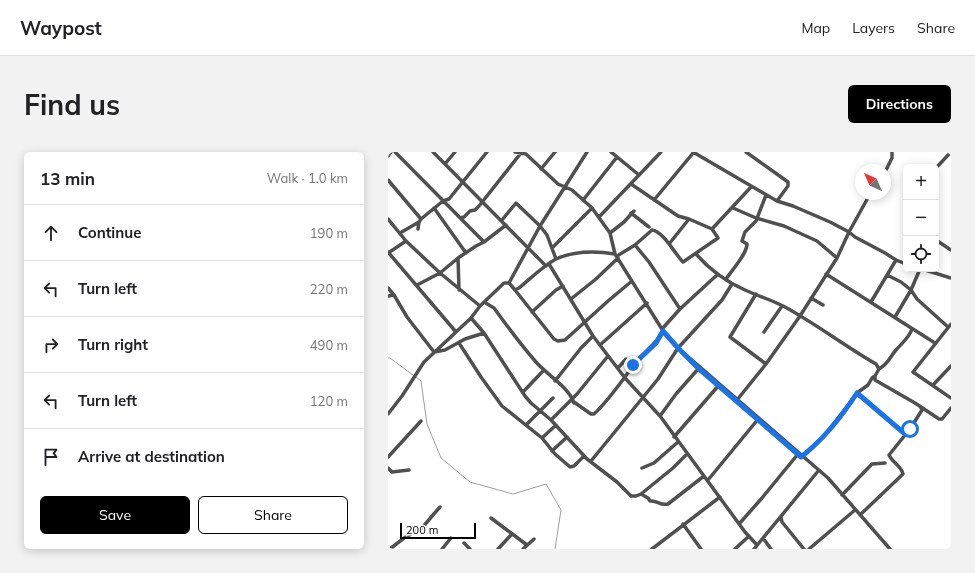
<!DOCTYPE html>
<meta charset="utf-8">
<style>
:root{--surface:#fff;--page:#f2f2f2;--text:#202124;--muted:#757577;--line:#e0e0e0;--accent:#000}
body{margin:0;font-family:Mulish,sans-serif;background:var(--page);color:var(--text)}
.controls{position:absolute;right:12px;top:12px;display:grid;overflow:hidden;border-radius:6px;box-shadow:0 2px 10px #0003}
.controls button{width:36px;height:36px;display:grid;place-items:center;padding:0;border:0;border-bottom:1px solid var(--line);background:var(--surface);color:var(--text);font:20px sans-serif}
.compass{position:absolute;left:467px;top:12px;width:36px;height:36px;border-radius:50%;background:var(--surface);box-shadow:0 2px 10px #0003;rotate:315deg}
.scale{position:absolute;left:12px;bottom:10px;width:76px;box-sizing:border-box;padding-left:4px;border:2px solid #000;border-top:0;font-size:11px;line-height:14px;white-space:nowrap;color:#000;-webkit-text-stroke:3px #fff;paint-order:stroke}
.stop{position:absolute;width:12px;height:12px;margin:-9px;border:3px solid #1a73e8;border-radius:50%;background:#fff}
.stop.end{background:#1a73e8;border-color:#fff;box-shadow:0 1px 4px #0008}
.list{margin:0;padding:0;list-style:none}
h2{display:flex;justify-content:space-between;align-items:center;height:52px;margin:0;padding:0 16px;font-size:17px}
h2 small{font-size:13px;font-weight:400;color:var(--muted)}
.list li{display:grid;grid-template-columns:26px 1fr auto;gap:12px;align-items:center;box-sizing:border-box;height:56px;padding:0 16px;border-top:1px solid var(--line)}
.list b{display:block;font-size:15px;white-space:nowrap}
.list em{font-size:13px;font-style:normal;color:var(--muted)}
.actions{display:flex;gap:8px;padding:12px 16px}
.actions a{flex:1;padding:9px 0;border:1px solid var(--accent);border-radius:6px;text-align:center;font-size:14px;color:var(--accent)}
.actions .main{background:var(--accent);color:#fff}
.icon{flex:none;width:22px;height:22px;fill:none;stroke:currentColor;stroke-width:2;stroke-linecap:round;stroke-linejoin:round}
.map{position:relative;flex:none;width:563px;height:397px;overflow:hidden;border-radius:6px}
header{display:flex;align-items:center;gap:24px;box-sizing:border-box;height:56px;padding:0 20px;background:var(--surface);border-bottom:1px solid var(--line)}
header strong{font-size:19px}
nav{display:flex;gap:22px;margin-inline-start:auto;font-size:14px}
.intro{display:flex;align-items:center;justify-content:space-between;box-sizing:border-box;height:96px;padding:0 24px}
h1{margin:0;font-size:28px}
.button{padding:10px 18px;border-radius:6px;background:var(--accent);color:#fff;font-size:14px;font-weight:700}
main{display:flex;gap:24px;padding:0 24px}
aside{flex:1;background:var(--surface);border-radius:6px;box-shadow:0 2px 10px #0003}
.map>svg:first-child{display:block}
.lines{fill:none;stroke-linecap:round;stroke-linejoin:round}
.stream{stroke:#9e9e9e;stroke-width:1}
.minor{stroke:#505050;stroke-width:3.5}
.route{stroke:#1a73e8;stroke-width:5}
</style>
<header>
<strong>Waypost</strong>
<nav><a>Map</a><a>Layers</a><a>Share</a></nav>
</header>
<div class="intro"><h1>Find us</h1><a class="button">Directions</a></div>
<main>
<aside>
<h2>13 min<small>Walk · 1.0 km</small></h2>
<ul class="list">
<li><svg class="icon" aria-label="ahead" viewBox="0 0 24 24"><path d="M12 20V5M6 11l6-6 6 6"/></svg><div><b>Continue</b></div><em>190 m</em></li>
<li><svg class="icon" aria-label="left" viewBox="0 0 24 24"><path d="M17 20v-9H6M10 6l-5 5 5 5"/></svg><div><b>Turn left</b></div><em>220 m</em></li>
<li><svg class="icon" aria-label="right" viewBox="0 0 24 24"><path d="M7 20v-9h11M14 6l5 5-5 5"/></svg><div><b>Turn right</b></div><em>490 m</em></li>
<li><svg class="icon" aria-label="left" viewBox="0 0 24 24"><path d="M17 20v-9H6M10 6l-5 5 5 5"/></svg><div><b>Turn left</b></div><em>120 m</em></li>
<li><svg class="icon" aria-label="arrive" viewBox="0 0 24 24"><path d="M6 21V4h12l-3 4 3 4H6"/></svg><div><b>Arrive at destination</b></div></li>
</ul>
<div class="actions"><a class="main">Save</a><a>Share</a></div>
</aside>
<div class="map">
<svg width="563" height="397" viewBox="0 0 563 397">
<rect width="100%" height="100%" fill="#fff"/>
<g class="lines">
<path class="stream" d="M0,206H2L25,223
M28,225L33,229L39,272L53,306L82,330L125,342L158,332L173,358L167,397"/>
<path class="minor" d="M7,0L96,90
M45,0L158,114
M127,0L138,2L170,32L184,38L204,56L222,81L227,102L277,182L290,196L440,326L502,397
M223,0L251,23
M305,0L389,49L405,54L442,70L461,80L467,85L497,101L508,108L518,112
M358,0L400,30V34L389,49
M0,4L3,0
M57,12L67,0
M548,16L563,0
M153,17L167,0
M497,20L504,6V0
M0,28L33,67
M196,47L229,5
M266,48L306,0
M46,56L78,101
M345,56L368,66L396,74L429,89L449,106
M243,61L261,75
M211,65L273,0
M72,66L76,65L82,59L87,58L91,54L133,1
M0,67L18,89L52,121L92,154
M114,68L128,51L152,74L159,83L168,107
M30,77L31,70
M324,77L363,35
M12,81L31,70L33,67L55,49L61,47L99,0
M222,81L236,70L246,59
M548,88L563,98
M281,92L301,67
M247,93L261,110L292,157
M164,96L204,56
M0,100L68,180
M0,101L18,89
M308,102C321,117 339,130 357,138C370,144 384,148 397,155C428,172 457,194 488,212L491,217L487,224L484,226L480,233L469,241L461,252L436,284L413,305
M229,104L247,93L264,78C275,79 287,102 295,110L330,86L324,77L301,67L290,64L243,32
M70,106L71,138
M161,112L205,184L237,226L272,264L357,380L369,393
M534,117L563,126
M438,122L547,191
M499,123L513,130L523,138L529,147L560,175
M338,127C344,118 359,102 359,92L354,89L357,80L368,69L378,43
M121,131L152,74L199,0
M29,133L52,121L70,106L88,94L96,90L118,73
M0,136L6,143L19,165L46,200
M127,138L166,187L170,189L177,188L220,149L244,129
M368,142L342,185L378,212
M0,144L6,143
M423,146L435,153
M183,147L208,127L230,106
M96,150L106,156C119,174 133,193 148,210C159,223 181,235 186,251
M483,150L508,108
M144,160L168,138L175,134
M507,165L523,138L532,117
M83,166L96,181L137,244L143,251L163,268L199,307L229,330L243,344H248L253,342L260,346L262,349C270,348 271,354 280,352L316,324
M563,172L525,220L563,246
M274,177L292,157L330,122
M376,180L394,154
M71,191L93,225L114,254L154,286L167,302L182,315L186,314L196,304
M212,193L259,151
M46,200L57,198L77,187L96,181
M230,216L238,207
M491,217C501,211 501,206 508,198C514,191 521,186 524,177
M487,224V228L527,251L551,267H554L563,256
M167,229L193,196L205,184
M545,233L563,214
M135,240L155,219
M469,241L517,282
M183,248L203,262H206C221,248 233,230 245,214C254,201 268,193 275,179
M349,248L378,212L412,164L449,106L461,80L482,42
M0,262L14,244L36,210L83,166L92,154L116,131H121L127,138L131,136C143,126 155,114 168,107C186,99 208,99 227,102
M272,264L288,242L311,216
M163,268L189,242L220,204
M138,273L165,246
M286,285L331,233
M154,286L168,273
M164,299L179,285
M0,305L33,269
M203,309L270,227L290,196L334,148L344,132
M0,316L4,320L21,318
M254,316L266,311L290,290
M320,328L371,266
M253,342L285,316L299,302
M454,343L484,312L497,311
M472,363L515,322C514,315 504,310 501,303L522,277L534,258L533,256
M44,364L52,355
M393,365L394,370L416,397
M103,366L139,393
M295,372L313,397
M351,372L374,346L410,302
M375,386L383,397
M76,391L82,397
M2,397L16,386L34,376L45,363
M54,397L63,386
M110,397L124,382
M135,397L146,387
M264,397L332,345
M347,397L361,384
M366,397L431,318
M421,397L467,358"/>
</g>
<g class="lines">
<path class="route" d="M245,213L268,191L275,179L290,196L310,216L413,305C435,288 454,264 469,241L517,282L522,277"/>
</g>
</svg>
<div class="controls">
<button>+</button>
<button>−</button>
<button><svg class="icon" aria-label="locate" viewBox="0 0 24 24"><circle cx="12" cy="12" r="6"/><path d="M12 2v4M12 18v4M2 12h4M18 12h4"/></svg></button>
</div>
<svg class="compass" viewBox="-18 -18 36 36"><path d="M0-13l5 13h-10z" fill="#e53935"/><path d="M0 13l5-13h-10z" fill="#757577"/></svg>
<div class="scale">200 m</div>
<div class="stop" style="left:522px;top:277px"></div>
<div class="stop end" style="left:245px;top:213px"></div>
</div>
</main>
